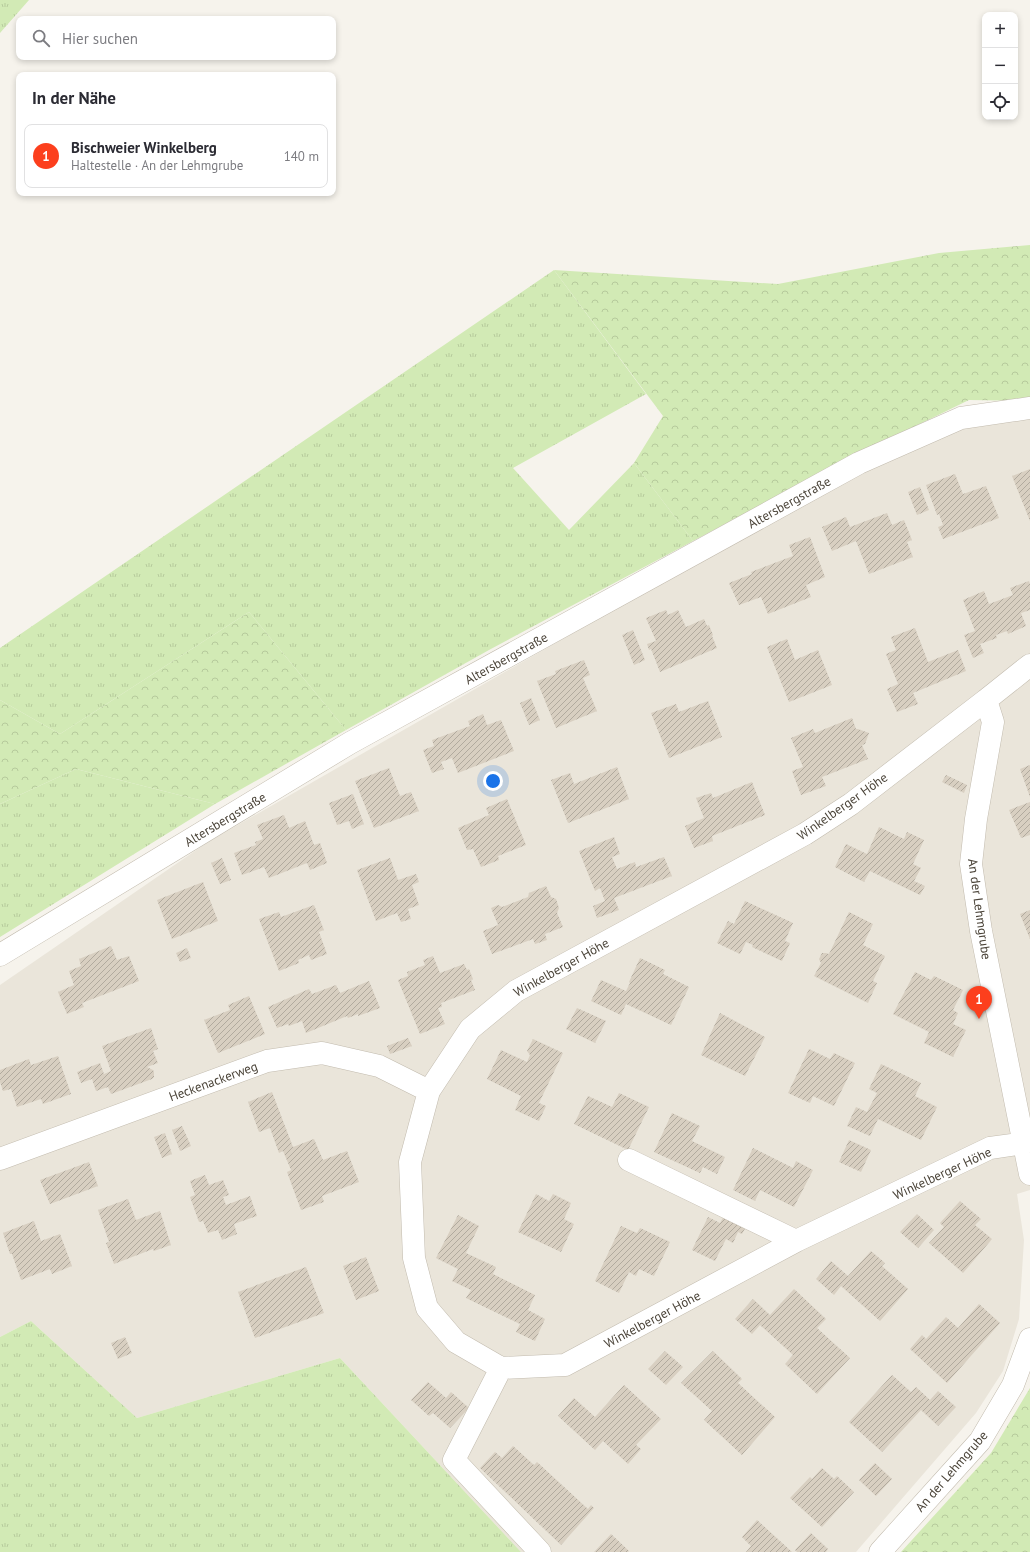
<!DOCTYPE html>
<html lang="de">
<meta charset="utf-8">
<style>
:root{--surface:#fff;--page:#f2f2f3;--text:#2b2b33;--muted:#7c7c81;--line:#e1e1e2;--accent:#fc3f1d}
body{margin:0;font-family:"PT Sans",sans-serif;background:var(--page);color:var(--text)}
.controls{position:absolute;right:12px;top:12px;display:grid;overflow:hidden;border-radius:8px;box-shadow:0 2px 6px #0003}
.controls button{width:36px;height:36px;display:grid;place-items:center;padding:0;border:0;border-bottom:1px solid var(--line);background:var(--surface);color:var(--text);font:20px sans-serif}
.you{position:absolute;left:493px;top:781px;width:14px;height:14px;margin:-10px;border:3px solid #fff;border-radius:50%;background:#1a73e8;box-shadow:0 0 0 6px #1a73e833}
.badge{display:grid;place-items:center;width:26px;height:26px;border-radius:50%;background:var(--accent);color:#fff;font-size:13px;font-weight:700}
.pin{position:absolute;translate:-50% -33px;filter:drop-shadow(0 1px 2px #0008)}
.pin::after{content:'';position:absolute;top:21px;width:14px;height:12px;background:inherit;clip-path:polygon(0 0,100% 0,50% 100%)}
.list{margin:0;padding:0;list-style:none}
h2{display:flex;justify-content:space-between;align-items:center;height:52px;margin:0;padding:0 16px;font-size:17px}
h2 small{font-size:13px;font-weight:400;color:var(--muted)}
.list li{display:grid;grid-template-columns:26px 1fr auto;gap:12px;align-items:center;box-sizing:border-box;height:64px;margin:0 8px 8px;padding:0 8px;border:1px solid var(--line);border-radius:8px}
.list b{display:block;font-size:15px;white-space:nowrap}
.list p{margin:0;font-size:13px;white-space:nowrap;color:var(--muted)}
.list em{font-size:13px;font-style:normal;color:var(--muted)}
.icon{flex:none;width:22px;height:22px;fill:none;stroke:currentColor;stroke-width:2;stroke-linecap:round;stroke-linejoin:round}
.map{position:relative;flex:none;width:1030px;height:1552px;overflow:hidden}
.search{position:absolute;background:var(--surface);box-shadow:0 2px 6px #0003;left:16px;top:16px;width:320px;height:44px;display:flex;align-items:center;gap:10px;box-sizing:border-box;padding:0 14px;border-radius:8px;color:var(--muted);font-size:15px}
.panel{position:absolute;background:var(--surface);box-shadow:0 2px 6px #0003;left:16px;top:72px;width:320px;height:124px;border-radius:8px}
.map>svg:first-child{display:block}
.residential{fill:#eae5da}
.grass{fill:url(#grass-tufts)}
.forest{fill:url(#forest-crowns)}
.building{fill:url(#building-hatch)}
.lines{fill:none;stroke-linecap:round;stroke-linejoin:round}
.minor-casing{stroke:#c2bbae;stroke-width:23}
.minor{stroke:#fff;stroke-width:22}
.labels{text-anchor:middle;stroke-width:4;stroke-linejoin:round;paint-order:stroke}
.street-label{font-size:13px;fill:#4b4439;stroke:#fff}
</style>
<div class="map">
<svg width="1030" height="1552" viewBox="0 0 1030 1552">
<defs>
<pattern id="grass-tufts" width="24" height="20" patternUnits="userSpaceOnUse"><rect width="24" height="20" fill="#d2eab5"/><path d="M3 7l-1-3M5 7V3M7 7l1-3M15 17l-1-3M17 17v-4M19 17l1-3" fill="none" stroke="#b6ca9c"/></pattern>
<pattern id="forest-crowns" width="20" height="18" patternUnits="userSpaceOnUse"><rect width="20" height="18" fill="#d2eab5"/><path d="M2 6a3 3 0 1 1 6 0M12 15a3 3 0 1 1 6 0" fill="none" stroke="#b6ca9c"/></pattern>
<pattern id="building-hatch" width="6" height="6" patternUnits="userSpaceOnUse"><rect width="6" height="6" fill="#d8cfc1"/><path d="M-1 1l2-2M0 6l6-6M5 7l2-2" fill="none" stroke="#b1aa9e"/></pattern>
</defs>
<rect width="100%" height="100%" fill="#f6f3ec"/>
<path class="residential" d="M1030,399V1190L1017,1194L1024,1240L1019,1319L1003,1371L976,1413L856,1552H521L340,1358L137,1418L31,1321L0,1337V985L208,842L828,487Z"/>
<path class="grass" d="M0,0H29L0,33Z
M554,270L646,394L513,468L569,530L634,463L693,541L489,650L346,730L249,612L60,734L0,700V648Z
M76,769L215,804L0,937V804Z
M31,1321L137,1418L340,1358L521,1552H0V1337Z"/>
<path class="forest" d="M1030,245V399L1027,401L969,400L850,458L693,541L634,463L663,416L554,270L778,284L939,253Z
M249,612L346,730L215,804L76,769L0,804V700L60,734Z
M1030,1388V1552H901L991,1453Z"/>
<path class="building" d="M1030,469V521L1012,476Z
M955,474L963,494L986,486L999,518L943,539L938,527L943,525L939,514L937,515L926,485Z
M920,487L929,510L917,515L908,492Z
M887,513L892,525L904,520L912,540L907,542L913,557L869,574L856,541L832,551L822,527L846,517L850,527Z
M810,537L825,577L806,585L811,597L768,614L761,597L739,605L729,583L752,574L751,572L793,556L789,545Z
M1029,581L1030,584V610L1021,613L1026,626L1008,634L1007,631L996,635L997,638L980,644L984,653L973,658L964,635L975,631L963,600L984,591L989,604L1013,595L1010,588Z
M666,610L668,615L678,610L686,627L704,619L707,626L709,625L713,635L712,636L717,648L660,672L651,649L649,650L647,644L656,641L646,618Z
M915,628L928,662L958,650L966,671L913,693L918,704L897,712L887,689L898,684L886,654L896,650L891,637Z
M633,630L645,660L634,665L622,635Z
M787,639L795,660L818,650L832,685L789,702L767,647Z
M584,660L590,675L583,678L597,711L556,728L537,681L556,674L555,671Z
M531,698L540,720L529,725L520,703Z
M708,701L722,737L669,758L651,713L676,704L679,712Z
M483,714L487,725L501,720L514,751L458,773L452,758L441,762L444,769L432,773L423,750L434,746L432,740L470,726L468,721Z
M852,718L856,729H858L869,733L865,744L862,745L868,759L822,777L826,786L801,795L792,771L803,767L791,738L813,729L815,733Z
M1030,765V797L1020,769Z
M617,767L629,799L568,823L551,780L570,773L574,784Z
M389,768L400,796L411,792L419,811L374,828L355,781Z
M946,775L967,785L964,793L942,782Z
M752,782L765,815L712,836L713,841L694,848L685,826L704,818L696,798L711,793L713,798Z
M353,794L364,824L352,829L349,821L337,825L329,803Z
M507,799L526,845L498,856L499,860L481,867L473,849L467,850L458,828L489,815L486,808Z
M1030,802V835L1021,838L1009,810Z
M284,815L289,828L305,821L314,845L320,843L327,863L310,870L307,863L269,878L264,867L242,875L234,853L256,845L255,842L263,839L257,825Z
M879,827L904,839L907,832L924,840L913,864L921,868L914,881L925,886L920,895L870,871L864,882L835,867L846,844L867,854Z
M614,837L620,854L612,857L617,869L635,862L636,867L664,857L672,876L614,898L619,910L597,918L593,906L605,901L600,888L595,891L579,851Z
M222,858L231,880L220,884L211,863Z
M390,858L398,880L416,874L419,882L412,885L419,905L408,909L411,919L401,922L397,913L376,921L357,870Z
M203,882L218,921L172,939L157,900Z
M546,886L551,897L556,899L559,908L557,913L563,927L545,934L547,940L535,944L533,939L492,954L483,931L498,925L491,908L498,905L502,907L528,897L529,893Z
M745,901L793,923L785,941L790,943L782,961L752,947L753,945L746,942L740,954L717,943L728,921L734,924Z
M314,905L324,930L319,932L327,954L311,960L309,955L298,960L299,963L279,971L259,919L279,912L281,917Z
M1030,910V939L1020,914Z
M849,912L873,924L863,945L885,956L873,981L877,983L868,1003L814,976L821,963L819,959L822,953H826L829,954Z
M111,946L117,960L129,956L139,981L82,1003L84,1007L67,1014L58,992L74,985L69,971L81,966L79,959Z
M187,948L191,958L180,962L176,953Z
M433,956L440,973L464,964L467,970L469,969L473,979L471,980L475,990L441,1003L442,1007L438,1008L445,1024L420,1034L398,980L408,976L407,972L425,965L423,960Z
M640,958L665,970L663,974L689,987L671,1025L626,1004L621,1015L591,1001L601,980L626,991L630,983L629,982Z
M915,972L931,980L934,976L963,990L953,1010L958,1013L953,1024L966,1030L953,1057L924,1043L929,1032L893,1014Z
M369,981L380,1008L358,1016V1014L348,1018L347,1016L306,1033L302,1021L289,1026L288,1024L277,1028L268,1007L309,989L312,994L336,985L340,993Z
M249,996L265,1034L218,1053L204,1020L230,1010L228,1005Z
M577,1008L606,1021L595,1043L566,1029Z
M720,1013L765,1037L745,1076L701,1055Z
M151,1028L158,1049L153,1051L158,1063L147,1067L153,1070L154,1072V1077L152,1079L111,1094L108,1087L96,1091L92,1079L81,1083L77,1072L100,1063L104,1074L111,1071L102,1046Z
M408,1038L412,1046L390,1054L387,1046Z
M533,1039L563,1053L539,1103L546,1106L539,1121L515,1110L521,1096L487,1079L501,1050L527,1062L530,1055L527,1051Z
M809,1049L830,1059L834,1053L855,1063L834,1106L813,1096L810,1103L788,1093Z
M58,1056L71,1094L43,1104L41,1099L17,1107L11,1089L3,1091L0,1082V1070L29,1059L31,1065Z
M881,1064L921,1083L915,1096L937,1107L921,1140L878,1119L870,1136L847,1126L856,1107L867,1112L877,1093L869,1089Z
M272,1092L293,1147L314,1139L323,1160L347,1151L359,1182L322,1196L324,1202L301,1210L287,1172L291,1170L283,1151L279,1153L270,1128L259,1132L248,1102Z
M619,1093L649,1107L628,1150L574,1124L588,1096L612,1107Z
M672,1113L700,1126L692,1141L725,1157L717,1174L703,1167L700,1173L654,1152Z
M182,1126L191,1146L180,1151L172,1130Z
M165,1133L172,1154L162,1158L154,1137Z
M849,1140L871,1150L861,1172L839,1162Z
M753,1148L793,1168L796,1161L813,1170L794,1207L760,1190L755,1201L733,1190Z
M89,1162L98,1186L50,1204L40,1180Z
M205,1175L209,1185L223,1180L229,1195L223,1197L226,1205L250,1196L257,1216L234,1224L237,1234L222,1240L218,1230L208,1233L203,1221L199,1222L190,1197L195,1195L190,1181Z
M536,1194L549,1201L553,1194L571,1203L564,1219L574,1224L561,1252L518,1232Z
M128,1199L136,1220L160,1211L171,1245L154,1251L153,1249L114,1264L106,1243L109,1242L98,1210Z
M960,1201L981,1219L975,1225L992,1239L963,1273L929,1243L944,1227L940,1223Z
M725,1214L747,1225L742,1234L738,1232L733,1243L726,1239L715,1261L692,1250L708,1217L720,1223Z
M917,1214L934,1230L918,1248L900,1232Z
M458,1215L479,1226L466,1253L496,1267L493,1274L535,1295L528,1310L545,1319L535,1341L516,1332L520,1324L466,1298L471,1290L452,1281L458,1269L436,1258Z
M34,1221L41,1241L60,1234L72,1266L52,1274L50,1269L21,1280L12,1254H10L3,1233Z
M621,1226L637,1233L640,1228L670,1242L654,1276L639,1269L636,1276L629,1272L619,1293L595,1281Z
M871,1251L885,1263L882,1266L908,1289L880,1321L841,1286L834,1295L816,1279L831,1261L848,1276Z
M366,1257L379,1291L356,1300L343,1266Z
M306,1267L324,1313L255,1338L238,1292Z
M794,1289L826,1319L817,1328L850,1358L817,1394L785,1364L793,1355L760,1325L752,1334L735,1319L753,1299L770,1315Z
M979,1304L1000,1323L947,1383L910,1349L922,1335L926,1339L946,1317L958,1328Z
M125,1337L132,1353L118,1359L111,1343Z
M665,1351L683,1367L666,1385L648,1369Z
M713,1351L742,1379L738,1383L775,1417L742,1455L704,1420L712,1411L681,1383Z
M892,1375L911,1392L916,1387L930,1400L938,1391L956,1407L938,1426L921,1410L882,1452L849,1422Z
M428,1382L446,1398L451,1392L469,1408L450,1428L433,1413L429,1416L411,1400Z
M624,1385L661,1419L636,1445L641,1449L628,1464L603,1441L595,1450L558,1416L574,1398L595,1417Z
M513,1446L534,1465L537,1462L588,1509L591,1505L594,1508L561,1545L480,1468L495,1452L502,1458Z
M875,1463L892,1479L876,1496L859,1480Z
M822,1468L834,1479L837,1476L854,1492L822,1527L790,1498L810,1477L812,1479Z
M757,1520L792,1552H746L751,1546L742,1537Z
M811,1533L828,1549L826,1552H797L795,1550Z
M611,1534L629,1551L628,1552H594Z"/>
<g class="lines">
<g class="minor-casing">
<path id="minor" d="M1030,665L986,700L993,722L976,819L971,864L981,931L1030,1174
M986,700L851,804L805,834L516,991L470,1029L429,1091L410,1162L414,1258L427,1308L456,1342L501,1368L565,1365L796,1241L990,1148L1025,1143
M0,955L350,743L859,463L961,418L1030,408
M0,1159L267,1061L322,1053L379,1066L429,1091
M629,1160L796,1241
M501,1368L454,1460L540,1552
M880,1552L980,1441L1013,1385L1030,1339"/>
</g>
<use href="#minor" class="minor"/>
</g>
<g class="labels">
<g class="street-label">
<text transform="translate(789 502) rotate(-29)" y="5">Altersbergstraße</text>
<text transform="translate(506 658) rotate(-29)" y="5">Altersbergstraße</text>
<text transform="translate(842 806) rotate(-35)" y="5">Winkelberger Höhe</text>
<text transform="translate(225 819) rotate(-31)" y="5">Altersbergstraße</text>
<text transform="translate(980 909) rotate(82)" y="5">An der Lehmgrube</text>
<text transform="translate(561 967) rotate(-29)" y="5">Winkelberger Höhe</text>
<text transform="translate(213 1081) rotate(-20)" y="5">Heckenackerweg</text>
<text transform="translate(942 1173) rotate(-25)" y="5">Winkelberger Höhe</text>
<text transform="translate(652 1319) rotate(-28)" y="5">Winkelberger Höhe</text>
<text transform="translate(951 1471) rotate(-49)" y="5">An der Lehmgrube</text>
</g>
</g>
</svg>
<div class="controls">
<button>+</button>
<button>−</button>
<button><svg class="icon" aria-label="locate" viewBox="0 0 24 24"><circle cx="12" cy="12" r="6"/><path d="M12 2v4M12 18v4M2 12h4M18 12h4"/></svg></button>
</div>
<div class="you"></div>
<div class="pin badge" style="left:979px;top:1019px">1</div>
<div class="search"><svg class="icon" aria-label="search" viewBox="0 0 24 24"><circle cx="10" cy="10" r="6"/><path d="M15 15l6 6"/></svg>Hier suchen</div>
<section class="panel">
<h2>In der Nähe<small></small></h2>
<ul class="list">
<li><span class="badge">1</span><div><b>Bischweier Winkelberg</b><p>Haltestelle · An der Lehmgrube</p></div><em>140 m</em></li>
</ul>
</section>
</div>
